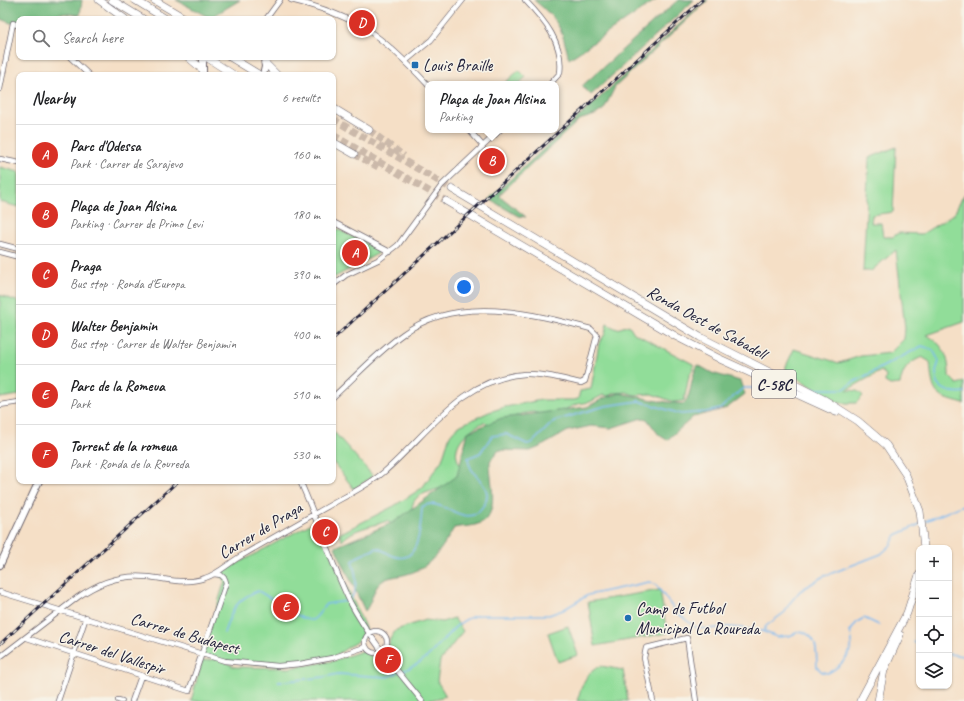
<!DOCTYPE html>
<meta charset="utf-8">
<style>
:root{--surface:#fff;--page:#f6f6f6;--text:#202124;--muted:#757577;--line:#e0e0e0;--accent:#d93025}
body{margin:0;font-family:Caveat,sans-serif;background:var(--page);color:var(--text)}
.controls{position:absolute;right:12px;bottom:12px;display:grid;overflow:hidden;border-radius:8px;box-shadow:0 1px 3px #0004}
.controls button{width:36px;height:36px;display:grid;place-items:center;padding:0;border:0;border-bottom:1px solid var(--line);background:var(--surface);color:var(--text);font:20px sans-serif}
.you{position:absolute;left:464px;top:287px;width:14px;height:14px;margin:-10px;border:3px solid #fff;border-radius:50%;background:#1a73e8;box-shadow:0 0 0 6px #1a73e833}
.badge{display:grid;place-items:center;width:26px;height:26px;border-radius:50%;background:var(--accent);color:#fff;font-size:13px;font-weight:700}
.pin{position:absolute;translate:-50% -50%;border:2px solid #fff;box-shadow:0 1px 4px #0006}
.popup{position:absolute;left:425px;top:81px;width:134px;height:52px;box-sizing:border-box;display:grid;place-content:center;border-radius:8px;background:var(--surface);filter:drop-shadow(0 1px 3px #0005);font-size:13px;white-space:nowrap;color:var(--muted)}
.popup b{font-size:15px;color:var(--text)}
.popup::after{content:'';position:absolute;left:50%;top:100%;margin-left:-8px;border:8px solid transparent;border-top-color:var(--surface)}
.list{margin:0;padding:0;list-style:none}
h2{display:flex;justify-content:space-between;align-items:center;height:52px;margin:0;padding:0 16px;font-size:17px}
h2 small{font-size:13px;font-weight:400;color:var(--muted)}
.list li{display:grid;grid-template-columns:26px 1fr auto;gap:12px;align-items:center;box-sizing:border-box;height:60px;padding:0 16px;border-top:1px solid var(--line)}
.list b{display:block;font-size:15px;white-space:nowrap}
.list p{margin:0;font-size:13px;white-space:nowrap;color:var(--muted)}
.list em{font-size:13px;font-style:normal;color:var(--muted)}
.icon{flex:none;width:22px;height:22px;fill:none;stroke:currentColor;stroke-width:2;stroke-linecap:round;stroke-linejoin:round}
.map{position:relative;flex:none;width:964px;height:701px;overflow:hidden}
.search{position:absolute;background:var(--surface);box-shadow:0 1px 3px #0004;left:16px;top:16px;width:320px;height:44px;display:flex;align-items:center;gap:10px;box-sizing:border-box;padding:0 14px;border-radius:8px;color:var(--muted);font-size:15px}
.panel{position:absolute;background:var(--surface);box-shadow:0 1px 3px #0004;left:16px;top:72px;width:320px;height:412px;border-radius:8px}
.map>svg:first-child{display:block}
.green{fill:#91dd99;stroke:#5a806a}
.forest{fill:#74bc81;stroke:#4b6f5e}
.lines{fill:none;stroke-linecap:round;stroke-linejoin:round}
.stream{stroke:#7dbaf0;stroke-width:1.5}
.highway-tunnel{stroke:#cbb9aa;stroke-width:7;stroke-dasharray:7 3.5;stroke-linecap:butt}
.minor-casing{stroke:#6c646c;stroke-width:6}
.major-casing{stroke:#6c646c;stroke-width:8}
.highway-casing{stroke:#6c646c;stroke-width:8}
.minor{stroke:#fff;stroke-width:4.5}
.major{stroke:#fff;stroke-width:6}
.highway{stroke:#fff;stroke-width:7}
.rail-casing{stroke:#22223b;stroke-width:3}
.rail{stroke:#f7f3e8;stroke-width:1.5;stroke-dasharray:4.5;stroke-linecap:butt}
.poi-dot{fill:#1f6fb2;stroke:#f7f3e8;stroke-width:1.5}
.labels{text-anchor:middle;stroke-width:3;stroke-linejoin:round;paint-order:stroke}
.shield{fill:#f7f3e8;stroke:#62616f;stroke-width:1}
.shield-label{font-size:16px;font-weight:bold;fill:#22223b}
.poi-label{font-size:17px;fill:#22223b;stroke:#f7f3e8;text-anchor:start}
.street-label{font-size:17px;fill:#22223b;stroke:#f7f3e8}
</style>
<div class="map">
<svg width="964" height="701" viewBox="0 0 964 701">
<rect width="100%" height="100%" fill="#f7f3e8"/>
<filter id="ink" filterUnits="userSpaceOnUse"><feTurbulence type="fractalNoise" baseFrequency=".025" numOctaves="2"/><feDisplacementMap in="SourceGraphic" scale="8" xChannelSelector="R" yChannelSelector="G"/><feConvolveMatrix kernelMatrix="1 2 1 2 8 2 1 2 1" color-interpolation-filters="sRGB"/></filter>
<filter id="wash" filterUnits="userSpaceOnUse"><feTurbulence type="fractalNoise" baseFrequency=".012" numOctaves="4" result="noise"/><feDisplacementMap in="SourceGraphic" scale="16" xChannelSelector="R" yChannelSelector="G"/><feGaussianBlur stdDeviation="0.9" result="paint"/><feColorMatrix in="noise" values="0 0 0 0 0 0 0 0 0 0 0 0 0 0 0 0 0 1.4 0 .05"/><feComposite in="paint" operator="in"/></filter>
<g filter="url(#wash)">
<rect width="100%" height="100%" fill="#f5dfc6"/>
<path class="green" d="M519,70L526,77L519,84H507L505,83Z
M896,147L893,212L872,215L871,223H881L883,237H893L898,233L922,234L954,214L964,194V322L927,335C944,345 949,357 949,376L957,384L964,382V404C933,396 933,394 930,362L922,357C908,363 903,369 900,384L890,385L885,382L886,375L881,371L847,390C853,391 858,389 863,396L856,403H839L786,371V366L794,349L839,363L861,356L890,353L904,339L905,328L896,250L871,271H863L869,158Z
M0,167L19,172V207L0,202Z
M333,227L376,248L379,251L377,254L333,278Z
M0,295L19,302V395L0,398Z
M607,324L617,329L629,325L634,333L693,364L694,367L689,376L684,401L674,402L652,394L635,395L626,392L614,393L609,396L603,395L590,402L578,404L556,413L541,414L533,412L521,414L492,426L485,422C468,429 447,447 461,466C454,499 412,483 412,510L393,525L387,521C371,527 353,528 342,541L339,534L394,506L422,488L442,460L450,435L455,429L461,425L489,412L505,407L541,400H574L578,399L580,391L591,389L599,343L605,334Z
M335,433L373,476L354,489L333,462V434Z
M314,513L368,634L332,658L278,666L221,660L235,667L289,668L333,661L365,650L371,656L381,655L388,649L390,639L396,630L425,620L442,622L454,618L463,631L440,661L437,681L446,696L427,701H191L202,661L217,659L202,655L225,580L218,574L312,523Z
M660,590L667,633L595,646L588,602Z
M568,626L578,655L558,662L548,633Z
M601,666L623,670L628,701H577C582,686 585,672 601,666Z"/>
<path class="forest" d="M0,0H82L80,15L59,13L57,19H19V26L0,19Z
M176,0H240L210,18Z
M534,0H656L569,59C561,27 560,22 534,0Z
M678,0H694L591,95L582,86Z
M706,0H708L615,87L604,109L595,115L579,120L501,193L500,196L526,217L518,216L489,199Z
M698,365L712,373L740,381L745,394L727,408L693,417L667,440L659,435L647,419L642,418L611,428L591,426L568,431L540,447L530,451L499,450L490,461C489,481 503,518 475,525C468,527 461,526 454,528C442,548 431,568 407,574C398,577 388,576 381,582C372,590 372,603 365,611L335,547L394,522L457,476L468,432L502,418L587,407L604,398L620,393L658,401L684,404C693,392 690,377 698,365Z"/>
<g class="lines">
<path class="stream" d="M812,389H844L852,383L922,346L933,350L939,361L936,372L937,384C945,392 953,394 964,392
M923,522L964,505
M351,599C358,587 357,575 352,562L357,557L377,548C385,550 389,556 397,557C420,563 421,521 422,507C439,494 464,529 480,510C501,486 468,478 468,458L480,453L492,436L506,434L527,444L532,443L554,421L605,406L639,401L681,414L706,412L720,409L743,388H753L757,396L769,388
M764,631L766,626L785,612L789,604L800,591L822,577L881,554L890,546L896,535L920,524
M224,633C231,612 235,599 258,591C269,596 302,622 312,620C317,619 322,608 326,604L347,601
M914,642L919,645
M949,654L964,656
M400,672C411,668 419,664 427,657C444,642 455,619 479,615H549L563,610L588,595L649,582L656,585L676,612L695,627L707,629L728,627L741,628L762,631L777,637L789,636L801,631C819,637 816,651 817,667L822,672L828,673C843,666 857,648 850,632L857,622L864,618L879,625
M278,682L324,677L338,674L387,677L397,673"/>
</g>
</g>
<g filter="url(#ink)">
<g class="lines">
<path class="highway-tunnel" d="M333,119L452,189
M369,130L404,156
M333,135L446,201
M354,154L378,167"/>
<g class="minor-casing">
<path id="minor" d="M291,0C357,16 382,35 428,85
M525,0C544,20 564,43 560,73L550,84
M266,19L280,0
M70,57L89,75
M406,61L431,40L463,0
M0,89L13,23L19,26
M469,130L483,146
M0,159L19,163
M333,222L390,252
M0,244L19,249
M0,252L19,257
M333,285L346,275L380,259L398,245L442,185L500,130
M0,405L19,402
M300,481C318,521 331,563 350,602C369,638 397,670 422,701
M0,592L225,661L278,666L300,664L332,658L365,647
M365 642a11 11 0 1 1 22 0a11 11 0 1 1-22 0Z
M27,638L189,691L226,583L225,579L221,575L214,574
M0,657L78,597C99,582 122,574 148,577C168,579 185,585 205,578C218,574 229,563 241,556C274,537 307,518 341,499C356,491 371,483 384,472C427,435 461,378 525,374C543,373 563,379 581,383L585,381L597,335L591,329C532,313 457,294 403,334C379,351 356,376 333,397
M118,700L122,701
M58,701L86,617
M132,701L141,676
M653,701L644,658L646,648L687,638L696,701"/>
</g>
<g class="major-casing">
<path id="major" d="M203,57V75
M263,75L265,67L264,57
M0,565L39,481"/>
</g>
<g class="highway-casing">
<path id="highway" d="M99,0L125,19
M112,0L143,19
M135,0L166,19
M154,0L186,19
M188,57L202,69
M206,57L234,75
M230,57L258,74
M265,63L277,75
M333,108L369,130
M333,142L354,154
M452,189L700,337L825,400L858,421L886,445L906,475L920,511L924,548
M446,201L677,337L720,359L836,412
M860,701L907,613L919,575
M878,701L884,670L900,635"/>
</g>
<use href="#minor" class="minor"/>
<use href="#major" class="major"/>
<use href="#highway" class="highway"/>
<g class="rail-casing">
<path id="rail" d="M333,339L702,0
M0,644L178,481"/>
</g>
<use href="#rail" class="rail"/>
</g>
</g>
<g class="poi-dot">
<rect x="411" y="61" width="8" height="8" rx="2"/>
<circle cx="628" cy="618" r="4"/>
</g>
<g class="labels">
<rect class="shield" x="752" y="370" width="44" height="28" rx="3"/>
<g class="shield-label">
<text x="774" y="390">C-58C</text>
</g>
<g class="poi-label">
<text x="423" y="71">Louis Braille</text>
<text x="636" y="614">Camp de Futbol<tspan x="636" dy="20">Municipal La Roureda</tspan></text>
</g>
<g class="street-label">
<text transform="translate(707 322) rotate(29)" y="6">Ronda Oest de Sabadell</text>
<text transform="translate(260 530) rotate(-31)" y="6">Carrer de Praga</text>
<text transform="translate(185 633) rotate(16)" y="6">Carrer de Budapest</text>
<text transform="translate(112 652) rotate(18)" y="6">Carrer del Vallespir</text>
</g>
</g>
</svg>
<div class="controls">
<button>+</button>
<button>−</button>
<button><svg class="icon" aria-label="locate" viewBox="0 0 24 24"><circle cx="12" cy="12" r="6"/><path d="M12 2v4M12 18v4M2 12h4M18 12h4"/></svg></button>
<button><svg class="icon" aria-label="layers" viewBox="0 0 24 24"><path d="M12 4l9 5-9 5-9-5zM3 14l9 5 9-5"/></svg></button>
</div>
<div class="you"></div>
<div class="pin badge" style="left:355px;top:253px">A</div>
<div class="pin badge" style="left:492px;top:161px">B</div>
<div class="popup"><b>Plaça de Joan Alsina</b>Parking</div>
<div class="pin badge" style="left:325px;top:532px">C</div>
<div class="pin badge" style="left:362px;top:23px">D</div>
<div class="pin badge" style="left:286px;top:607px">E</div>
<div class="pin badge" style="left:388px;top:660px">F</div>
<div class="search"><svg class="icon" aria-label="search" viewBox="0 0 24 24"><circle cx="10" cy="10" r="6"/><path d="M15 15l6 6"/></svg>Search here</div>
<section class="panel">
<h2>Nearby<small>6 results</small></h2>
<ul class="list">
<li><span class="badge">A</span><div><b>Parc d'Odessa</b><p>Park · Carrer de Sarajevo</p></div><em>160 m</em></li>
<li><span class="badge">B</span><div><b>Plaça de Joan Alsina</b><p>Parking · Carrer de Primo Levi</p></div><em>180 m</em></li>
<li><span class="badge">C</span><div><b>Praga</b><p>Bus stop · Ronda d'Europa</p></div><em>390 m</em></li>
<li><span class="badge">D</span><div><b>Walter Benjamin</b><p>Bus stop · Carrer de Walter Benjamin</p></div><em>400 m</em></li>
<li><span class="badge">E</span><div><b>Parc de la Romeua</b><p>Park</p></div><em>510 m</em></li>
<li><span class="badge">F</span><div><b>Torrent de la romeua</b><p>Park · Ronda de la Roureda</p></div><em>530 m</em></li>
</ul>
</section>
</div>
